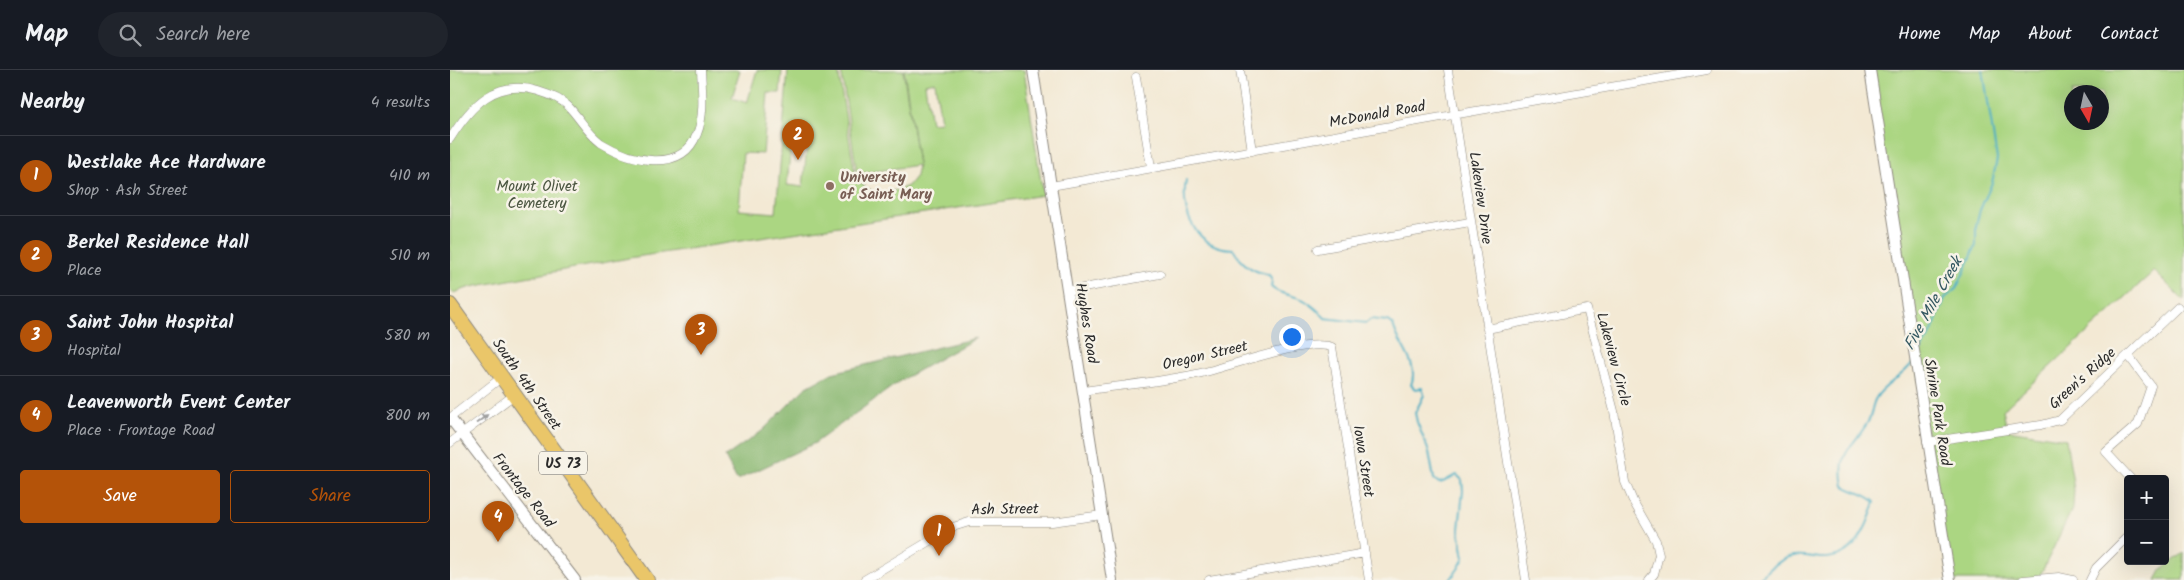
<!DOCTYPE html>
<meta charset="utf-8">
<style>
:root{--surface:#171b24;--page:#20242c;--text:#f1f3f6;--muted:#9ea1a6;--line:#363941;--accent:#b45309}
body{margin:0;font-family:Kalam,sans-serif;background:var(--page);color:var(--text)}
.controls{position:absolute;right:15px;bottom:15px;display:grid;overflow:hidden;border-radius:5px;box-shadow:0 5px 20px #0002}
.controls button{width:45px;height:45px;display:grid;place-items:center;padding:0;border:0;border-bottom:1px solid var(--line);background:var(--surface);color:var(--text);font:25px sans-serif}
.compass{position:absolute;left:1614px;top:15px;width:45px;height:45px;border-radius:50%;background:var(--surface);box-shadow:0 5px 20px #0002;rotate:171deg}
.you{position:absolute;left:841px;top:266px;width:18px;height:18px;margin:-12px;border:4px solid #fff;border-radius:50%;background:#1a73e8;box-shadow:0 0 0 8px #1a73e833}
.badge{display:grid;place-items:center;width:32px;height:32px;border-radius:50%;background:var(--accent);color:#fff;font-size:16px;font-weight:700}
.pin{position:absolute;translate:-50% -41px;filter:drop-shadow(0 1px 2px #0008)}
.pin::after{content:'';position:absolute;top:26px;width:18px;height:15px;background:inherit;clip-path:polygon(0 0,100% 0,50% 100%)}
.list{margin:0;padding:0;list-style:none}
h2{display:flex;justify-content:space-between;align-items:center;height:65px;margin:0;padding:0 20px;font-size:21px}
h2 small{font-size:16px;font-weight:400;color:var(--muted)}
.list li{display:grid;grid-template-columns:32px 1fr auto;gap:15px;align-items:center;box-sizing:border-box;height:80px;padding:0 20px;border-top:1px solid var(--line)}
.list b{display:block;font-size:19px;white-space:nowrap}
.list p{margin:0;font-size:16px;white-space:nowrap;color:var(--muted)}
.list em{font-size:16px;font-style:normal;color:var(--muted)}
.actions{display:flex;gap:10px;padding:15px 20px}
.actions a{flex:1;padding:11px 0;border:1px solid var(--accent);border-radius:5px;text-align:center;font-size:18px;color:var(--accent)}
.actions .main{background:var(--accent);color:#fff}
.icon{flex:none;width:28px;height:28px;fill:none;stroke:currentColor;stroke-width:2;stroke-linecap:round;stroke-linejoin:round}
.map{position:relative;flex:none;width:1734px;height:510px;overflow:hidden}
header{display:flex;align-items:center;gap:30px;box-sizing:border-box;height:70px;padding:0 25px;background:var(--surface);border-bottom:1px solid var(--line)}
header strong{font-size:24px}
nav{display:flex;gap:28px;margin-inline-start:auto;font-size:18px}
.search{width:350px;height:45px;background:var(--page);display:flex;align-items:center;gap:12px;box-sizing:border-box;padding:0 18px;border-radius:28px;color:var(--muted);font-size:19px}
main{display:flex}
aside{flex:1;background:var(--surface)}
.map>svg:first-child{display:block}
.green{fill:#abd682;stroke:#6b8056;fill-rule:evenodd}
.forest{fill:#88b770;stroke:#5a714e}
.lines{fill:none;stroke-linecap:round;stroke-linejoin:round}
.stream{stroke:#45adc4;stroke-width:2}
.minor-casing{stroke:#8f8a80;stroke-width:9}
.tertiary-casing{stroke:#8f8a80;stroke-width:12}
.trunk-casing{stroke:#8f8a80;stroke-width:16}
.minor{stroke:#fff;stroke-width:8}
.tertiary{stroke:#fff;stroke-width:10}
.trunk{stroke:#eac669;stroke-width:14}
.oneway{fill:#a0a0a0}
.education-dot{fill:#8d6e63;stroke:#f7f3e8;stroke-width:2}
.labels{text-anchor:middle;stroke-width:5;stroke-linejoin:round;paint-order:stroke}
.shield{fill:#f7f3e8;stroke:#686764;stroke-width:1}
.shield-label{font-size:14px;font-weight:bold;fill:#2b2b2b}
.street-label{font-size:15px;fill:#2b2b2b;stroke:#f7f3e8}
.education-label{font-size:15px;font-weight:bold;fill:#785e54;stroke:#f7f3e8;text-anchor:start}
.park-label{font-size:15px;fill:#4b5641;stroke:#f7f3e8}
.water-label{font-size:16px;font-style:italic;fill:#345861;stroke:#f7f3e8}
</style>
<header>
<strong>Map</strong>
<div class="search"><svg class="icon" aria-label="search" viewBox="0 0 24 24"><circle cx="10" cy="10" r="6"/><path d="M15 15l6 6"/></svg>Search here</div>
<nav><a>Home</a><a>Map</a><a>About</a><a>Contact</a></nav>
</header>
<main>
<aside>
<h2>Nearby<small>4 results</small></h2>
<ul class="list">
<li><span class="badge">1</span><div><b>Westlake Ace Hardware</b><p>Shop · Ash Street</p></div><em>410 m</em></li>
<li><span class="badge">2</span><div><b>Berkel Residence Hall</b><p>Place</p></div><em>510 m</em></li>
<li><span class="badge">3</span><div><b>Saint John Hospital</b><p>Hospital</p></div><em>580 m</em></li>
<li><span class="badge">4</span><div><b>Leavenworth Event Center</b><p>Place · Frontage Road</p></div><em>800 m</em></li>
</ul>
<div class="actions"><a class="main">Save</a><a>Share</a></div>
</aside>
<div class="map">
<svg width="1734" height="510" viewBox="0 0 1734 510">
<rect width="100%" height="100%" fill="#f7f3e8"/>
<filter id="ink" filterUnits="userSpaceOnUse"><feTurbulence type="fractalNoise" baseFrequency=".02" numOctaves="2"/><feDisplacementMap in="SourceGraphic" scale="10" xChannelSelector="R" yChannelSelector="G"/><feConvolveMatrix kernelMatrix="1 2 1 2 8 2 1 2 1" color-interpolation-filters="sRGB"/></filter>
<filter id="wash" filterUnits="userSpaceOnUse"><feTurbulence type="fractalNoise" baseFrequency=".0096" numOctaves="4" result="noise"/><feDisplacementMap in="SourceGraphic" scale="20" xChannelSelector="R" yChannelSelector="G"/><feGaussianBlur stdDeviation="1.12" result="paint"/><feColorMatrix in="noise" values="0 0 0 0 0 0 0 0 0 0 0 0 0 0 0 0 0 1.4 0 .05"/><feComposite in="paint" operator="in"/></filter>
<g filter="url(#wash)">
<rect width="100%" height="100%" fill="#f3e9d4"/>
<path class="green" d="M0,0H290L282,28L297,33L307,0H332L330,23H318L313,84L293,83L289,140L326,143L338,0H388L405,104C417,127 437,125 458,116L466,106L468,95L407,104L391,0H453L468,94L454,0H574L593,125L179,188L21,217L3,223L0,219ZM485,12L491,52L481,53L475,14ZM342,63L358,65L353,117L337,115Z
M1420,0H1734V231L1704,201L1553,340L1557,360L1616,369L1624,420L1623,437L1589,508L1573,510H1500ZM1622,22H1652V52H1622Z
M1734,483V510H1706L1712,499Z"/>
<path class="forest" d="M526,268L450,311L365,373L287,410L275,387L312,361L355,318L382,303Z"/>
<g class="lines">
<path class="stream" d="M736,110C730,143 746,178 783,179C792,194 801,201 819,205L822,211L821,217C829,225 844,225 854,230C862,235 869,241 875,248L916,253L921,249L937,251L943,254C947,274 970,293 961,315L965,319L972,318L974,325L965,343L967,352L979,382L984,409L989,413C996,412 1000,407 1007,405L1012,410L1013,421L1009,459L1014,488L1008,499L1000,510
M1468,284L1481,264L1495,228L1506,219L1518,194L1526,175V156L1530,140L1542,113L1547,89L1533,0
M1308,510C1315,503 1329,490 1339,487C1350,484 1360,487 1370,488C1405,490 1417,458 1425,432C1417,424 1404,422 1394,416C1387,379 1403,379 1419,350C1422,343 1422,334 1426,328C1433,315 1454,306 1463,292"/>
</g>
</g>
<g filter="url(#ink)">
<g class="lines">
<g class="minor-casing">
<path id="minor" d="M790,0L802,81
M998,0L1076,510
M686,7L701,97
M0,69C21,35 46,8 88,21C98,24 110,28 118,36C130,48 137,63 151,73C179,90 231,105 247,64C255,45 252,20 251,0
M601,116L1257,0
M868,179L1020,152
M617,221L710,204
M1037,259L1137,239L1164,341L1175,412L1183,431L1206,471L1209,485L1204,504L1199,510
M1678,285L1701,316L1688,354L1656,382L1681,409
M633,321C672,315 713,312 751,303C781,296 856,268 882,277L919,510
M0,348L52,307
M1477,372L1591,355L1610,350L1728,237
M0,373L64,325
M414,510L503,457L519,452H602L652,445
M759,510L915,483
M1573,510L1609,507L1623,510
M1640,510L1646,498L1678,466"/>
</g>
<g class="tertiary-casing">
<path id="tertiary" d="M583,0L662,510
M1420,0L1500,510
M0,348L125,510"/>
</g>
<g class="trunk-casing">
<path id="trunk" d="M0,235L197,510"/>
</g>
<use href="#minor" class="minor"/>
<use href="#tertiary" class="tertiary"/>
<use href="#trunk" class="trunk"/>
</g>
<defs><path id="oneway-solid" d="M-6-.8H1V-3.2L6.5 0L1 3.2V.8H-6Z" transform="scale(1.25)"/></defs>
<use class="oneway" href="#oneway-solid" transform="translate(32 349) rotate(-37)"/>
</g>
<circle class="education-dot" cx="380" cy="116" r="5"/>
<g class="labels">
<rect class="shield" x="89" y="381.5" width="48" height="23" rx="4"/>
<g class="shield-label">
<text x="113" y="398">US 73</text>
</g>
<g class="street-label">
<text transform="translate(927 44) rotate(-10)" y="5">McDonald Road</text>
<text transform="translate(1031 128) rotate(82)" y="5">Lakeview Drive</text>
<text transform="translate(637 253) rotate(81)" y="5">Hughes Road</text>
<text transform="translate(755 285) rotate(-13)" y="5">Oregon Street</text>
<text transform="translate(1164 289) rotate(75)" y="5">Lakeview Circle</text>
<text transform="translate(1632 308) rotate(-42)" y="5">Green's Ridge</text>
<text transform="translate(77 314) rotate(55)" y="5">South 4th Street</text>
<text transform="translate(1488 342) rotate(81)" y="5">Shrine Park Road</text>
<text transform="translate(914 391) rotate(81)" y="5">Iowa Street</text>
<text transform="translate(74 420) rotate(52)" y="5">Frontage Road</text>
<text transform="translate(555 439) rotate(-1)" y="5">Ash Street</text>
</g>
<g class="education-label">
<text x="390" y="112">University<tspan x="390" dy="17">of Saint Mary</tspan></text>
</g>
<g class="park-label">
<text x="87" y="121">Mount Olivet<tspan x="87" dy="17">Cemetery</tspan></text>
</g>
<g class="water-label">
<text transform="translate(1482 233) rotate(-61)" y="6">Five Mile Creek</text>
</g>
</g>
</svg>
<div class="controls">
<button>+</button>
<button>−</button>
</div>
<svg class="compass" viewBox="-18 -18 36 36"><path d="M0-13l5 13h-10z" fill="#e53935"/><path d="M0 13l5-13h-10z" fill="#9ea1a6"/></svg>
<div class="you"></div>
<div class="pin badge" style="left:489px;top:486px">1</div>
<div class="pin badge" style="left:348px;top:90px">2</div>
<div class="pin badge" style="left:251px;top:285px">3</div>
<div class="pin badge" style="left:48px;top:472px">4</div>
</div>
</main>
